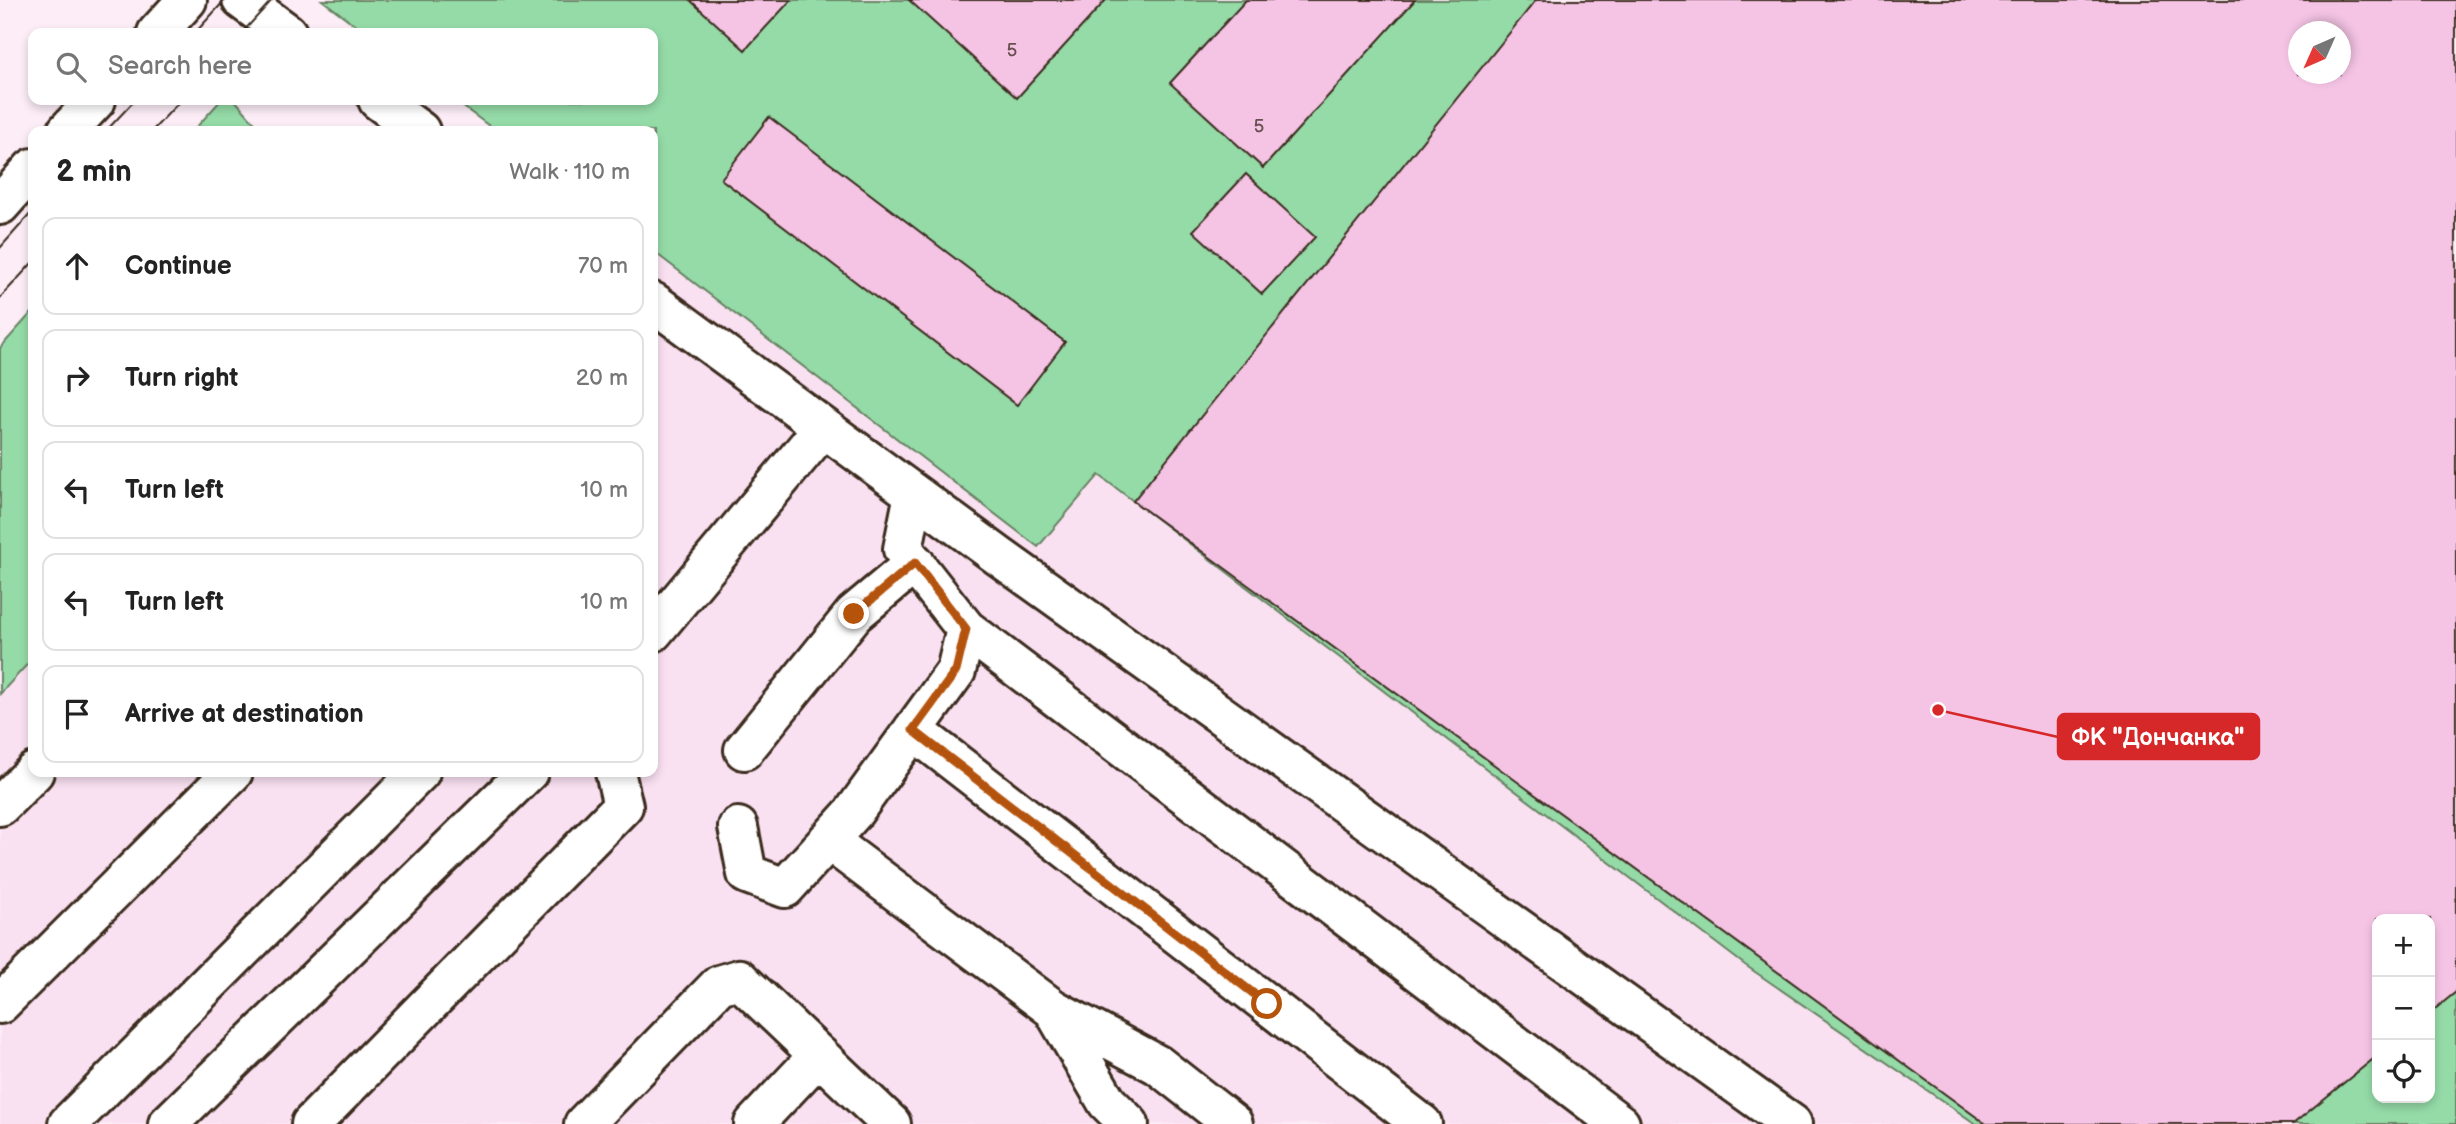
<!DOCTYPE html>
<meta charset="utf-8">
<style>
:root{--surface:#fff;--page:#f2f2f2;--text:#222;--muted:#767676;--line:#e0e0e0}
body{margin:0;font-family:"Balsamiq Sans",sans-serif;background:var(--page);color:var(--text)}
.controls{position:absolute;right:21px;bottom:21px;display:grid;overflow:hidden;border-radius:14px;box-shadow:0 4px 10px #0003}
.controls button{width:63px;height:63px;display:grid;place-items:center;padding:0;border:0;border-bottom:2px solid var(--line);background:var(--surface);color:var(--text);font:35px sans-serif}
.compass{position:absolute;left:2288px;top:21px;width:63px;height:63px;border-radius:50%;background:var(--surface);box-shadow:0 4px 10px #0003;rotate:225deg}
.stop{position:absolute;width:21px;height:21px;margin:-16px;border:5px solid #b45309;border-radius:50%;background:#fff}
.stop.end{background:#b45309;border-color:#fff;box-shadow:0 2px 7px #0008}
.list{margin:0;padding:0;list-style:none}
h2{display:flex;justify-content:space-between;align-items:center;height:91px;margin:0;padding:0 28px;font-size:30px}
h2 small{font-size:23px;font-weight:400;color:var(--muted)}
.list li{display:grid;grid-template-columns:46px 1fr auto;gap:21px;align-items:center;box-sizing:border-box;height:98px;margin:0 14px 14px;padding:0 14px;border:2px solid var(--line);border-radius:14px}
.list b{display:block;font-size:26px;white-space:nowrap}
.list em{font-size:23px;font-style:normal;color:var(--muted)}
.icon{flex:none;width:38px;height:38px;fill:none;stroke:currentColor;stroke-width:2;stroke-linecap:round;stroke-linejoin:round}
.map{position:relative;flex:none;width:2456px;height:1124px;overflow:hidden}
.search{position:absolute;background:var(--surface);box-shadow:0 4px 10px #0003;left:28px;top:28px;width:630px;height:77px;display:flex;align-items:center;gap:18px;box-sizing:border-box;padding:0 24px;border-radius:14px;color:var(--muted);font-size:26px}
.panel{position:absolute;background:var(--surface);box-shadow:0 4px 10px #0003;left:28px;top:126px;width:630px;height:651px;border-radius:14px}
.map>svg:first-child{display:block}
.built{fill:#fae1f2}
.green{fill:#95dba8;stroke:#688263;stroke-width:2;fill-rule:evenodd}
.building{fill:#f5c4e5;stroke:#3b2a1e;stroke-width:2;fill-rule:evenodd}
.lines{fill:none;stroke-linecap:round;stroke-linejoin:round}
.minor-casing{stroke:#3b2a1e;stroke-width:44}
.minor{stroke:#fff;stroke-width:38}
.tram{stroke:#3b2a1e;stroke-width:2}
.route{stroke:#b45309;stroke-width:9}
.labels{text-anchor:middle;stroke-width:7;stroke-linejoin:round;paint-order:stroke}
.number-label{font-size:19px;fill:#6a5050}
.leader{fill:none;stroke:#d62828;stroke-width:2.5}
.callout-dot{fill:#d62828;stroke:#fff;stroke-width:2.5}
.callout{fill:#d62828;stroke:#d62828;stroke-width:2.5}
.callout-label{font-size:24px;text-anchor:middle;font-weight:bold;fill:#fff}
</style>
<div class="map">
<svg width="2456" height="1124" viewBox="0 0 2456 1124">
<rect width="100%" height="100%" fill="#fcedf7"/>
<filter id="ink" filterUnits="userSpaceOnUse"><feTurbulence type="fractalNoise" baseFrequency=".0143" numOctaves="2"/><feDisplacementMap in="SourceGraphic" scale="14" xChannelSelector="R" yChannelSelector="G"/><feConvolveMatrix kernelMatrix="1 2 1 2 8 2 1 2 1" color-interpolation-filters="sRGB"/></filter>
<g filter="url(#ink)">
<path class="built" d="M653,251L1038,547L1099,475L1745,965L1976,1124H0V694L33,658V772H653Z"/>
<path class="green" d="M322,0H2456V1124H1976L1745,965L1099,475L1038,547L653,251V131H496L454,100H653V33H366ZM2298,32H2340V74H2298ZM2377,919H2430V1098H2377Z
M221,100H235L254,122L246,131H193Z
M33,311V658L0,694V348Z"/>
<path class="building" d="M690,0H791L745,50Z
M909,0H1106L1017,98Z
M1246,0H1415L1263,168L1170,83Z
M1536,0H2456V992L2430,1013V919H2377V1056L2293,1124H1986L1133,501ZM2298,32H2340V74H2298Z
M769,117L1065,342L1017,405L721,179Z
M1246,174L1315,237L1262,294L1193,231Z"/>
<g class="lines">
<g class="minor-casing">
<path id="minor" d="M242,0L287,33
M157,33L187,0
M378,100L420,131
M67,131L96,100
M0,205L33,168
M653,302L1000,557L1792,1124
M914,494L903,549L966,629L1620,1124
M653,632L823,428
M913,730L1422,1124
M744,750L854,614L915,563
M0,806L34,772
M738,827L747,874L785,888L853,813L956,671L966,629
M828,840L1053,1009L1158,1065L1233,1124
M0,1004L233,772
M1053,1009L1107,1102L1129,1124
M68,1124L420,772
M168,1124L528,772
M311,1124L623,806L615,772
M584,1124L719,985L739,979L891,1124
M754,1124L819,1055"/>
</g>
<use href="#minor" class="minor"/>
<path class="tram" d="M195,33L225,0
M242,33L272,0
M106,131L135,100
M152,131L181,100
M0,248L33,211
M0,298L33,262"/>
</g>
</g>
<g class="lines" filter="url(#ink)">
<path class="route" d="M854,614L915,563L966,629L956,671L913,730L1267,1004"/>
</g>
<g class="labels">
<g class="number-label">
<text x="1012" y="56">5</text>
<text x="1259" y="132">5</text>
</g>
</g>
<path class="leader" d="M1938 710L2058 737"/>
<circle class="callout-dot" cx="1938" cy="710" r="7"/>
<rect class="callout" x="2058" y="714" width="201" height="45" rx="7"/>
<g class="callout-label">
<text x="2158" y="745">ФК "Дончанка"</text>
</g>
</svg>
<div class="controls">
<button>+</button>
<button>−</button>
<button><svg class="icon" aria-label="locate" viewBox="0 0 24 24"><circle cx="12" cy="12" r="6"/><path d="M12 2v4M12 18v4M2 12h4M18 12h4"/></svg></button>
</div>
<svg class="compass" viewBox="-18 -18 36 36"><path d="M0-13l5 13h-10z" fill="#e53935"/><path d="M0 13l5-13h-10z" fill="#767676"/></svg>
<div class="stop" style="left:1267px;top:1004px"></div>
<div class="stop end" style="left:854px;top:614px"></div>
<div class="search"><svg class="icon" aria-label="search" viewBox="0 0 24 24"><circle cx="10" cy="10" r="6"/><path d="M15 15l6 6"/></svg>Search here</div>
<section class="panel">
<h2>2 min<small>Walk · 110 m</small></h2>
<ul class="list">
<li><svg class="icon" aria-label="ahead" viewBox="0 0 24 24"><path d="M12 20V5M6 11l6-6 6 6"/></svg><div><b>Continue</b></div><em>70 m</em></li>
<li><svg class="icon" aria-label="right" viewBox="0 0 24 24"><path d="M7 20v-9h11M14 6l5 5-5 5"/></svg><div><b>Turn right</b></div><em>20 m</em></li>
<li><svg class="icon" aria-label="left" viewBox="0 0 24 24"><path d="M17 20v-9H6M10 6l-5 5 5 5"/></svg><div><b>Turn left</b></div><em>10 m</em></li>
<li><svg class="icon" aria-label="left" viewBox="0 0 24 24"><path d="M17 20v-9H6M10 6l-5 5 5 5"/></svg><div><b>Turn left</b></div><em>10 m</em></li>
<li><svg class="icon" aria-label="arrive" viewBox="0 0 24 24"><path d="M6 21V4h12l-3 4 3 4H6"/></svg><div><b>Arrive at destination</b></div></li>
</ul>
</section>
</div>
